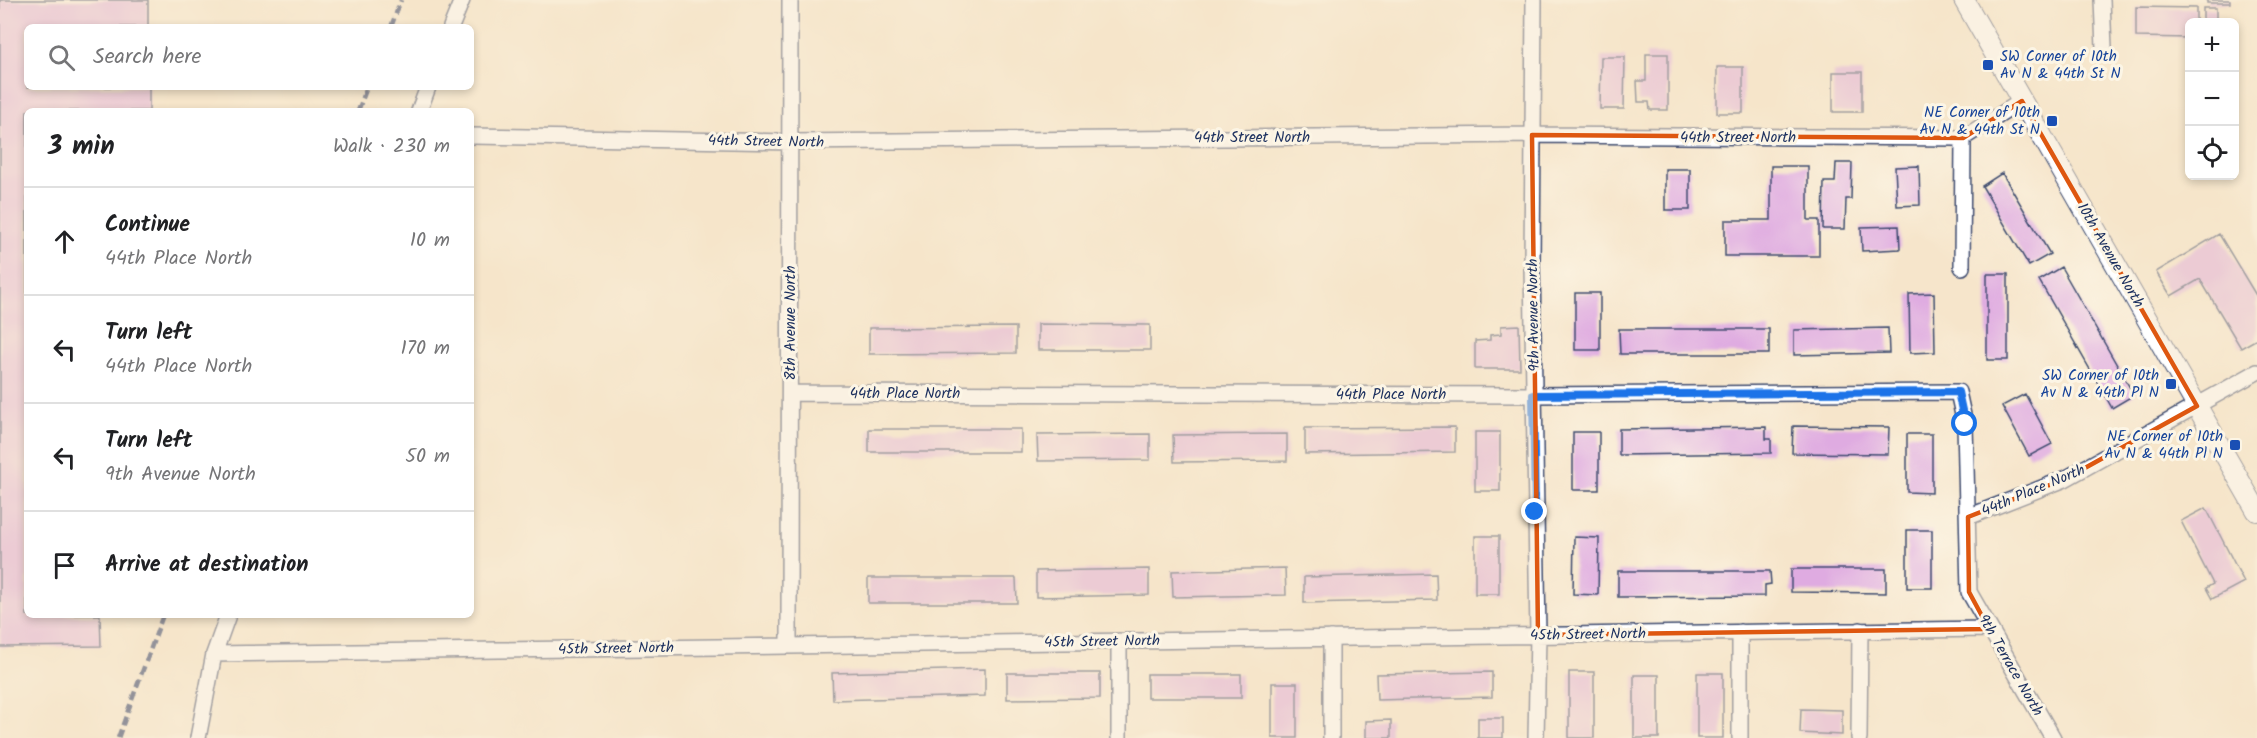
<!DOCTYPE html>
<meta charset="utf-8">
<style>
:root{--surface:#fff;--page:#f2f2f2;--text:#202124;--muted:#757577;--line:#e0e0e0}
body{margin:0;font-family:Kalam,sans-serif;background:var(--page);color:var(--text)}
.controls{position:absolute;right:18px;top:18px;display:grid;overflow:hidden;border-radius:9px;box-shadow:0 3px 9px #0003}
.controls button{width:54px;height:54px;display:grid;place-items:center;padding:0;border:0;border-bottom:2px solid var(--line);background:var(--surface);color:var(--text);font:30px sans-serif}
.stop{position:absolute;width:18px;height:18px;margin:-14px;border:4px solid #1a73e8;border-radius:50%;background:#fff}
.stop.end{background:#1a73e8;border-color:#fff;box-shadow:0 2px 6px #0008}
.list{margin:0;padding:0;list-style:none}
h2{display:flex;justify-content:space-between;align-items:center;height:78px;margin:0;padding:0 24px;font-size:26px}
h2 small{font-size:20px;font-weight:400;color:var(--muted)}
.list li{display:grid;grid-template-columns:39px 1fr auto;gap:18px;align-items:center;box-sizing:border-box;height:108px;padding:0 24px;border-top:2px solid var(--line)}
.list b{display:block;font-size:22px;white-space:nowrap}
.list p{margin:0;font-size:20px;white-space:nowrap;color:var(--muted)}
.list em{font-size:20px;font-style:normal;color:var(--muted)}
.icon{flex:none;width:33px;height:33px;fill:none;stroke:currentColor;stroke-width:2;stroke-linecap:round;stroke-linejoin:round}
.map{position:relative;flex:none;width:2257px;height:738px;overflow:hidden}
.search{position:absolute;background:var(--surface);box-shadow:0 3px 9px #0003;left:24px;top:24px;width:450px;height:66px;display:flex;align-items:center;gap:15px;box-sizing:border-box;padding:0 21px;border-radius:9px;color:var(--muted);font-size:22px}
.panel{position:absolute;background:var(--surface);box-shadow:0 3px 9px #0003;left:24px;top:108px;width:450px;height:510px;border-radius:9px}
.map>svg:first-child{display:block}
.building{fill:#dfabe1}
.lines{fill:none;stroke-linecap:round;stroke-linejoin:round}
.minor-casing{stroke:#3c4a6e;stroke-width:18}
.tertiary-casing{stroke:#3c4a6e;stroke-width:22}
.minor{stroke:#fff;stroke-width:15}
.tertiary{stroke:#fff;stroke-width:20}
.rail{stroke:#1b2f5e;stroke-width:4.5;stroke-dasharray:9 4.5;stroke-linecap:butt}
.route{stroke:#1a73e8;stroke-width:8}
.marked{fill:none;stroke:#de5710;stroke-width:4.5;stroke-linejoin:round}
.transit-dot{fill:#1a4fb4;stroke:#fcf5e5;stroke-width:2}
.labels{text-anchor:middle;stroke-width:6;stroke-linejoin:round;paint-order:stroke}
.transit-label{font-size:15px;fill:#164399;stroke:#fcf5e5;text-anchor:end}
.street-label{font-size:15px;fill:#1b2f5e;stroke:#fcf5e5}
</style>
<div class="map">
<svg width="2257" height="738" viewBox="0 0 2257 738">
<rect width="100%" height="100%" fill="#fcf5e5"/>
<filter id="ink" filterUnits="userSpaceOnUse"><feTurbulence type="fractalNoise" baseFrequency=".0167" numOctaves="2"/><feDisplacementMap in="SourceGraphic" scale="12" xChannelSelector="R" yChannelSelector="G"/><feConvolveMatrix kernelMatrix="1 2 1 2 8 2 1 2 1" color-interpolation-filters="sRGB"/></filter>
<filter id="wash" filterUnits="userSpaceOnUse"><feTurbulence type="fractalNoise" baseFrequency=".008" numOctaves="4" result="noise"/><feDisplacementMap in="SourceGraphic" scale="24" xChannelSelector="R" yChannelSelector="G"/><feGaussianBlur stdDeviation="1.35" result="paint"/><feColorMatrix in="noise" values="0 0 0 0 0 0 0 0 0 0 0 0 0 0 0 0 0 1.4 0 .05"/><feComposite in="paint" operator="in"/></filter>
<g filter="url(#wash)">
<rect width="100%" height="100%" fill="#f6e5cb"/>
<g id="blocks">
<path class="building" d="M0,0H148V27H27V87H149V111H27V615H100L101,646L0,647Z
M2207,0H2230V3H2207Z
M2136,7L2196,8V22H2190V38L2136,37Z
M2203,8H2216V22H2203Z
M1646,54H1668V110H1650L1649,102H1638L1637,81H1646Z
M1601,57H1625L1624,109H1600Z
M1717,67H1743V113H1717Z
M1833,72H1862V112H1833Z
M1836,163H1852L1851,199H1846L1845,229H1823L1824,182H1835Z
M1771,166H1808V220H1819V256H1725V220H1771Z
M1919,166L1920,205L1897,206L1895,167Z
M1665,169H1690V210H1665Z
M2002,173L2050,254L2029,266L1982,186Z
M1899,226L1900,249L1862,251L1861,227Z
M2219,234L2257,297V339L2241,348L2200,279L2171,296L2156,272Z
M2061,267L2134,395L2112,408L2039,280Z
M1987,274H2008V360H1987Z
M1575,293H1600V350H1575Z
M1934,293L1935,352L1910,353L1909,294Z
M1038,324L1150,325V350H1038Z
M1519,325L1520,369H1475V341L1490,340V335L1501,334V326Z
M1016,327V353L869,354V328Z
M1888,328L1889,353L1794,355V330Z
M1619,329H1769V354H1620Z
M2025,394L2052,444L2029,456L2002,406Z
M1793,426L1889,427L1888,454L1792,453Z
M1455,427V452L1305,454V428Z
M1766,427V439H1771V453L1619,455V429Z
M869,429H1021V452H869Z
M1475,432H1500V491H1475Z
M1573,432H1599V490H1573Z
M1150,434V460L1038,461L1037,435Z
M1287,434V461L1174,462L1173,435Z
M1907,434H1932V493L1907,492Z
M2206,508L2244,582L2212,599L2206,588L2213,584L2181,521Z
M1907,530H1932V588H1907Z
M1475,536H1499V594H1475Z
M1574,537L1599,538L1598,595L1573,594Z
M1285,568L1286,595L1173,597L1172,571Z
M1149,569V595L1036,597V571Z
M1791,569H1886V593L1791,592Z
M1618,571H1770L1771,584L1765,585V596L1618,597Z
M1436,574L1437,600L1304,603V577Z
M868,578H1016L1017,603H868Z
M985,669V696L833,700L832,673Z
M1492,672V697L1377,700L1376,674Z
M1569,672H1594V738H1569Z
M1007,673H1100V698L1007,699Z
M1697,673H1723V738H1697Z
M1147,674H1241V698H1147Z
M1634,675H1659V738H1634Z
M1272,683H1297V738H1272Z
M1801,709L1842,710V735L1800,733Z
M1478,718H1503V738H1478Z
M1391,720V738H1366V721Z"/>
</g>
</g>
<g filter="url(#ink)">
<use href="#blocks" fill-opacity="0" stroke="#3c4a6e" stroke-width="1.5"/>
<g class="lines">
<g class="minor-casing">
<path id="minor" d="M1534,0L1532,265L1538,635L1536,738
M2102,0L2104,48
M451,27L462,0
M419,111L428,87
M471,136L790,142L1532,135L1963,138L2022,101
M1962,267L1963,138
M790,393L1533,395L1958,392L1965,424L1969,592L2053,738
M1968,517L2065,479L2257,372
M1740,632V738
M789,645L790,0
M214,654L1989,629
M198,738L214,654L228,615
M1119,738V641
M1331,738V638
M1859,738L1860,630"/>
</g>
<g class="tertiary-casing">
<path id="tertiary" d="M1964,0L2257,511"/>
</g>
<use href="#minor" class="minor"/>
<use href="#tertiary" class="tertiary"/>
<path class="rail" d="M391,27L401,0
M358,111L367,87
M118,738L163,615"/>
</g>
</g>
<g class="lines" filter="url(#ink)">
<path class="route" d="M1535,512L1533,395L1958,392L1965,424"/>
</g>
<path d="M0 0H2257V738H0ZM2022,101L2197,406L2065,479L1968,517L1969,592L1989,629L1538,635L1532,135L1963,138Z" fill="#f6e5cb" fill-opacity=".55" fill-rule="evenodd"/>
<path class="marked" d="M2022,101L2197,406L2065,479L1968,517L1969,592L1989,629L1538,635L1532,135L1963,138Z"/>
<g class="transit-dot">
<rect x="1982" y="59" width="12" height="12" rx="3"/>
<rect x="2046" y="115" width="12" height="12" rx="3"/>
<rect x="2165" y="378" width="12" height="12" rx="3"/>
<rect x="2229" y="439" width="12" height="12" rx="3"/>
</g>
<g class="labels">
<g class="transit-label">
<text x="2000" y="61" text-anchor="start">SW Corner of 10th<tspan x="2000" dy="17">Av N &amp; 44th St N</tspan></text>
<text x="2040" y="117">NE Corner of 10th<tspan x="2040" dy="17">Av N &amp; 44th St N</tspan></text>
<text x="2159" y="380">SW Corner of 10th<tspan x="2159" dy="17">Av N &amp; 44th Pl N</tspan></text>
<text x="2223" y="441">NE Corner of 10th<tspan x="2223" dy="17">Av N &amp; 44th Pl N</tspan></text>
</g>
<g class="street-label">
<text x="1252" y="142">44th Street North</text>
<text x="1738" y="142">44th Street North</text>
<text transform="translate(766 141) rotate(1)" y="5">44th Street North</text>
<text transform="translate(2111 255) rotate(60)" y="5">10th Avenue North</text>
<text transform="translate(1533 315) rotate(-91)" y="5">9th Avenue North</text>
<text transform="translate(790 323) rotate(-90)" y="5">8th Avenue North</text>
<text x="905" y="398">44th Place North</text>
<text x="1391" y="399">44th Place North</text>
<text transform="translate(2033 490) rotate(-23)" y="5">44th Place North</text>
<text transform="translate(1588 634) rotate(-1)" y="5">45th Street North</text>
<text transform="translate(1102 641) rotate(-1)" y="5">45th Street North</text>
<text transform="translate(616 648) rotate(-1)" y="5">45th Street North</text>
<text transform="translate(2011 665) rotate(60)" y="5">9th Terrace North</text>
</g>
</g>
</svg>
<div class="controls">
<button>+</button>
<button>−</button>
<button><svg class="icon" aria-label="locate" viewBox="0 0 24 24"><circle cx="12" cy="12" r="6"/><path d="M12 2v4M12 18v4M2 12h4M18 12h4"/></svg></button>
</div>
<div class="stop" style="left:1965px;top:424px"></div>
<div class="stop end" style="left:1535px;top:512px"></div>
<div class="search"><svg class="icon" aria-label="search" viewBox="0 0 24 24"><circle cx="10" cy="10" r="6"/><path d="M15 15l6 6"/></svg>Search here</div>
<section class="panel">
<h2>3 min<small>Walk · 230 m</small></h2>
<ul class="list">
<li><svg class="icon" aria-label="ahead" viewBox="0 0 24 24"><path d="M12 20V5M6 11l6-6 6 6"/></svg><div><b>Continue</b><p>44th Place North</p></div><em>10 m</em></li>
<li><svg class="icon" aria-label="left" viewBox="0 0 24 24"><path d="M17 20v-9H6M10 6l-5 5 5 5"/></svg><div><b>Turn left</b><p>44th Place North</p></div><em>170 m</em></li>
<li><svg class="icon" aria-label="left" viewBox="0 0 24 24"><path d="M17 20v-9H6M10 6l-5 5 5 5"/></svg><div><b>Turn left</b><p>9th Avenue North</p></div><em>50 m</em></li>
<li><svg class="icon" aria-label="arrive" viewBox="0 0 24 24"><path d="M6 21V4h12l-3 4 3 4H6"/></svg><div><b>Arrive at destination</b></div></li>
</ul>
</section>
</div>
